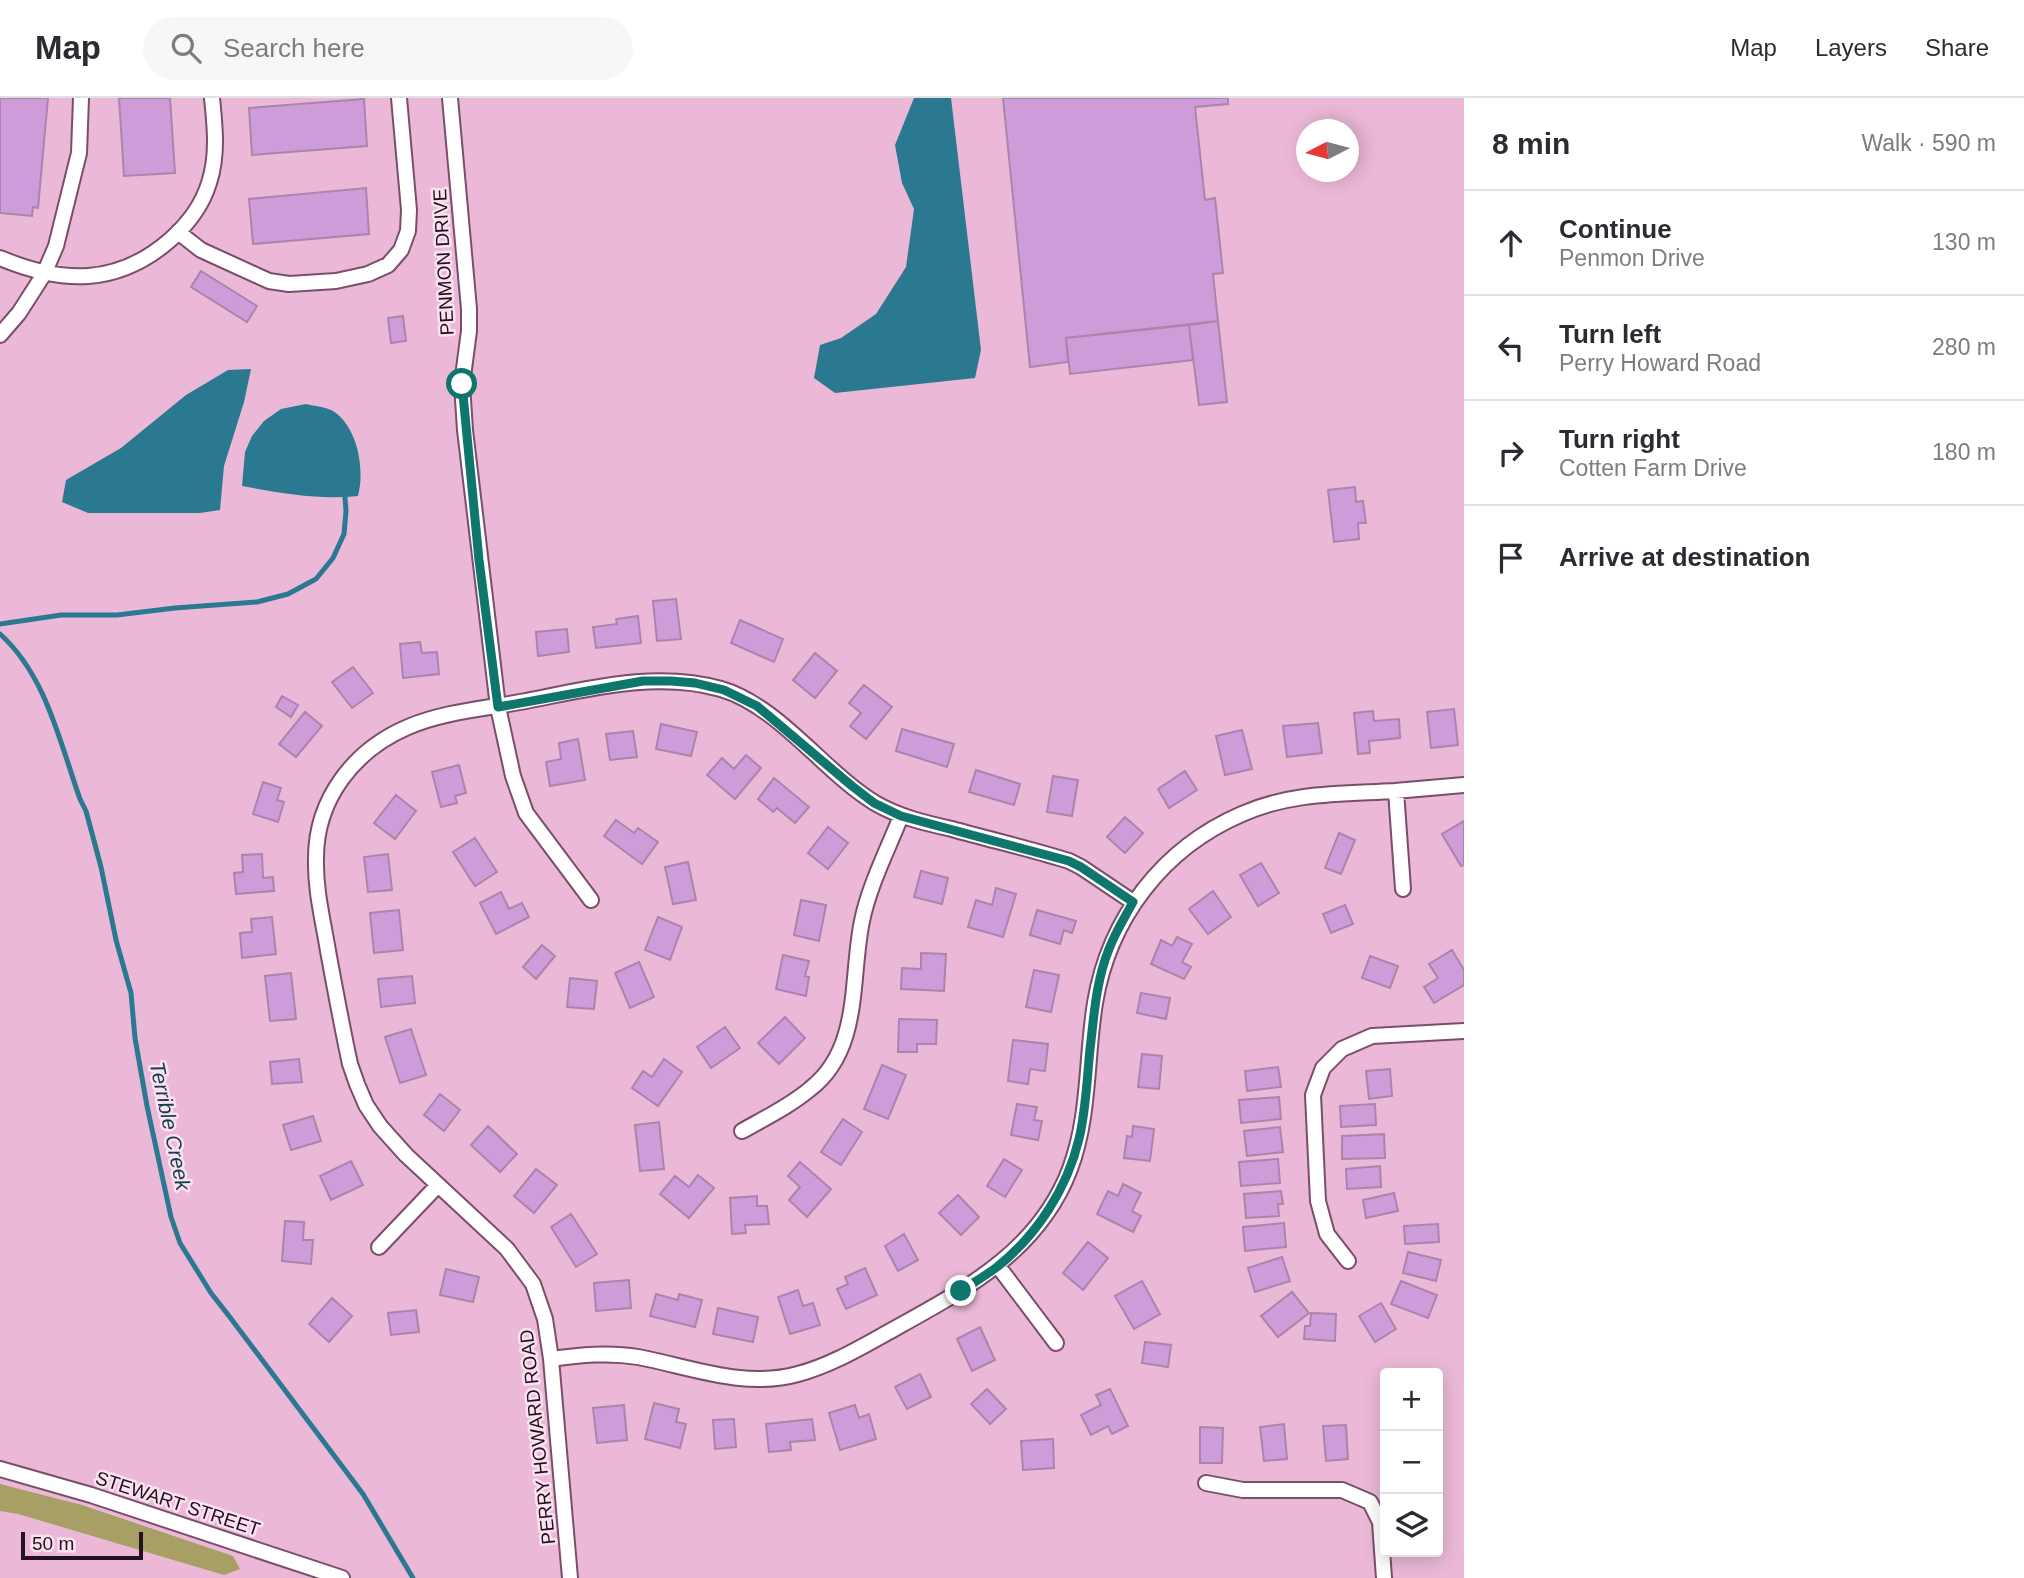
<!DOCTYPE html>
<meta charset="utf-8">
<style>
:root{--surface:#fff;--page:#f7f7f7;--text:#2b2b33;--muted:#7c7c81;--line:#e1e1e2}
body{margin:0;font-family:Arial,sans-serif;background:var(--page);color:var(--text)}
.controls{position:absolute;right:21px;bottom:21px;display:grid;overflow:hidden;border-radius:7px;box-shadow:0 4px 18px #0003}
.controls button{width:63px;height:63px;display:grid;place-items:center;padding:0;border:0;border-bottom:2px solid var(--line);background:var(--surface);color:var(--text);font:35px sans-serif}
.compass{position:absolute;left:1296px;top:21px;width:63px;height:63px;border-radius:50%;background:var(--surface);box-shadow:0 4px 18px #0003;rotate:264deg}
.scale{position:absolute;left:21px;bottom:18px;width:122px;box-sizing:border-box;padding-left:7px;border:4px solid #23111d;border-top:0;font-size:19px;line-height:24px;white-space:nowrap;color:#23111d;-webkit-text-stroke:5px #fce2f1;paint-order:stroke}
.stop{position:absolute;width:21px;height:21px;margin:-16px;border:5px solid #0f766e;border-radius:50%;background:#fff}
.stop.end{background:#0f766e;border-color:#fff;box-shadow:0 2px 7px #0008}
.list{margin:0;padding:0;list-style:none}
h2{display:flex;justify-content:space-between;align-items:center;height:91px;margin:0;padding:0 28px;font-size:30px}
h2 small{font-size:23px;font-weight:400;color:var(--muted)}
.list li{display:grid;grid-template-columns:46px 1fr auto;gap:21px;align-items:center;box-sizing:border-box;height:105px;padding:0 28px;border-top:2px solid var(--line)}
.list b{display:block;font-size:26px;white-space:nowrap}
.list p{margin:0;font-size:23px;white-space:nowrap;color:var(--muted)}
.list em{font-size:23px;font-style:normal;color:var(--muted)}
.icon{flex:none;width:38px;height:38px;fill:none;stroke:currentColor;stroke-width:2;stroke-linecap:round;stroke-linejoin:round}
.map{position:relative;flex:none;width:1464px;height:1480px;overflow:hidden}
header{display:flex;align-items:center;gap:42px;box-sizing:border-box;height:98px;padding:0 35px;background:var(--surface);border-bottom:2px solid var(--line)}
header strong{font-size:33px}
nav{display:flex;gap:38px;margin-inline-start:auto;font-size:24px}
.search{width:490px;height:63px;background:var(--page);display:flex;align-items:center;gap:18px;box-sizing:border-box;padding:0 24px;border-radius:38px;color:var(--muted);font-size:26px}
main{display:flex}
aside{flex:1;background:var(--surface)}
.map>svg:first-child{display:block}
.green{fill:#a79f63}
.water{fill:#2a7991}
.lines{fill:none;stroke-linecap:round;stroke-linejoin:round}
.stream{stroke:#2a7991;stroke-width:5}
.building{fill:#d09bd9;stroke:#a885ad;stroke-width:2}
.minor-casing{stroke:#7a4e6a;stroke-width:18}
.minor{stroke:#fff;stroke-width:14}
.route{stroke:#0f766e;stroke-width:9}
.labels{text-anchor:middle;stroke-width:5;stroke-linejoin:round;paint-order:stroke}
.street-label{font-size:19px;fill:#23111d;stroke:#fce2f1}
.water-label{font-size:21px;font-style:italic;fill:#0f3d4b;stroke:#fce2f1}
</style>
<header>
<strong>Map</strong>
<div class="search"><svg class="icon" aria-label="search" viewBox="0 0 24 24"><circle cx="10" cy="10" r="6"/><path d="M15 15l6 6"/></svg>Search here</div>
<nav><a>Map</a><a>Layers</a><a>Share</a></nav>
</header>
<main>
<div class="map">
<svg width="1464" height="1480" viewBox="0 0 1464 1480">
<rect width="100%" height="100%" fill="#ebb9d7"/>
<path class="green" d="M0,1386L82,1407L233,1458L240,1471L224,1477L18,1416L0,1413Z"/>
<path class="water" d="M914,0H951L981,252L975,280L835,295L814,280L820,247L841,240L876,216L906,169L914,111L902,85L895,47Z
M251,271L244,304L224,368L220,412L200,415H88L62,404L66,382L121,350L186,297L228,272Z
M306,306C314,308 326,309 333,313C358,329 365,372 358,398C319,402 280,395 242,388L245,354L252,338L264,323L281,311Z"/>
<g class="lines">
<path class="stream" d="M0,526L61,517H117L175,510L257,504L288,496L316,481L333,460L344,436L346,413L345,400
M0,536C46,577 60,645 80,701L86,713L101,769L116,842L131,895L135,940L147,1008L171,1119L180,1145L211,1195L229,1218L363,1396L413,1480"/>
</g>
<path class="building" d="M0,0H48L38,110L33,109L32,118L0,115Z
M119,0H170L175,75L124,78Z
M1003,0H1228V6L1195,9L1205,102L1215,100L1223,175L1213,176L1218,223L1066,240L1068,264L1030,269Z
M364,1L367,48L252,57L249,10Z
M366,90L369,136L253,146L249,101Z
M201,173L257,208L247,224L191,189Z
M403,218L406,243L391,245L388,220Z
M1218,223L1227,304L1199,307L1189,227Z
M1189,227L1193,262L1070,276L1066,240Z
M1355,389L1356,404L1363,403L1366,425H1358L1359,441L1334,444L1328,392Z
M676,501L681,541L657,543L653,503Z
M638,518L641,545L596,550L593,529L617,526L616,521Z
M740,522L783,541L774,564L731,545Z
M567,531L569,554L538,558L536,534Z
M420,544L422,555L437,554L439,576L403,580L400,546Z
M815,555L837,573L815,600L793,582Z
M353,569L373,595L352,610L332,584Z
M864,587L892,609L866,641L850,628L861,615L849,605Z
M282,598L298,607L291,619L276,609Z
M1454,611L1458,647L1431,650L1427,614Z
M1373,613L1374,623L1399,621L1400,640L1369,643L1370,655L1358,656L1354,615Z
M305,614L322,628L296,659L279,646Z
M1318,625L1322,655L1287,659L1283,628Z
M661,626L697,634L691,658L656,651Z
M902,631L954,646L947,669L896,653Z
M1242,632L1252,671L1225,677L1216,638Z
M633,633L637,659L610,662L606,636Z
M578,641L585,682L550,688L546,664L561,661L559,645Z
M746,657L761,670L735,701L707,677L722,660L734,671Z
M459,667L466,695L455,698L457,705L441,709L432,674Z
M976,672L1020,686L1014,707L969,694Z
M1185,673L1197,692L1169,710L1158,691Z
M1053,678L1078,682L1072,718L1047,714Z
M774,680L809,709L795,725L777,710L773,714L758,701Z
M263,684L281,690L277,702L284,704L278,724L253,716Z
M396,697L416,713L395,741L374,725Z
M1125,719L1143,735L1125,755L1107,739Z
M616,722L634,735L638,730L658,744L642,766L604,738Z
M1464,723V767L1461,768L1442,736Z
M828,729L848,745L828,771L808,755Z
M1339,735L1355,742L1341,776L1325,770Z
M475,740L497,774L475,788L453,754Z
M262,756L263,780L273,779L274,793L236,796L234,775L243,774L242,757Z
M388,756L392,792L368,794L364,759Z
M688,764L696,802L673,806L665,769Z
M1261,765L1279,795L1258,808L1240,777Z
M921,773L948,780L942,806L914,799Z
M996,790L1016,796L1003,839L968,829L976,802L992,807Z
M1213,793L1231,819L1208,836L1189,811Z
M501,794L509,811L522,805L529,819L496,836L480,805Z
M801,802L826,807L819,843L794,837Z
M1345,807L1353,826L1331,835L1323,816Z
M399,812L403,852L374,855L370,815Z
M1037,812L1076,823L1072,835L1064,832L1060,846L1030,837Z
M272,819L276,856L242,860L240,835L252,834L251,821Z
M658,819L682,829L670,862L645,852Z
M1177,839L1192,846L1182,864L1191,869L1184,881L1151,866L1161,842L1172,848Z
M542,847L555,858L536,881L523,869Z
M1452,852L1464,872V887L1434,905L1424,889L1438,880L1429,866Z
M921,855L946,856L944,893L901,891L902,870L921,871Z
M783,857L809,863L805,878L809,879L806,898L776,891Z
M1370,858L1398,868L1390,890L1362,880Z
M639,864L654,899L630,910L615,875Z
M1034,872L1059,877L1051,914L1026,909Z
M291,875L296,921L270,923L265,878Z
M412,878L415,905L381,909L378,881Z
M570,880L597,883L594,911L567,909Z
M1141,895L1170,900L1166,921L1137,915Z
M785,919L805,940L779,966L758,945Z
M899,921L937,922L936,946H917V954H898Z
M725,929L740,950L711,970L697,949Z
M411,931L426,977L400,985L385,939Z
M1013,942L1048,946L1045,973L1030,971L1028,986L1008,983Z
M1142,956L1162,958L1159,991L1138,989Z
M299,961L302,984L272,986L270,964Z
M664,961L682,974L658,1008L632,990L643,973L652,979Z
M882,967L906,977L888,1021L864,1011Z
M1278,969L1281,989L1247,993L1245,973Z
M1390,971L1392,998L1369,1001L1366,973Z
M440,996L460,1012L444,1033L424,1017Z
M1279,999L1281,1021L1241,1025L1239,1002Z
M1017,1006L1037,1009L1034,1022L1042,1023L1038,1042L1011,1037Z
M1375,1006L1376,1027L1341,1029L1340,1008Z
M313,1018L321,1043L291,1052L283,1027Z
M843,1021L862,1034L841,1067L821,1054Z
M659,1024L664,1071L640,1073L635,1027Z
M488,1028L517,1056L500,1074L471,1047Z
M1133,1028L1154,1031L1150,1063L1124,1060L1127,1038L1132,1039Z
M1280,1029L1283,1054L1247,1058L1244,1033Z
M1384,1036L1385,1060L1342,1061V1038Z
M1004,1061L1022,1072L1005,1099L987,1088Z
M1278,1061L1280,1085L1241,1088L1239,1064Z
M351,1063L363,1087L331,1102L320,1078Z
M800,1064L831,1091L807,1119L789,1102L800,1089L788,1078Z
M1380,1068L1381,1089L1347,1091L1346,1071Z
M536,1071L557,1087L534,1115L514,1098Z
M698,1077L714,1090L689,1120L660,1096L675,1078L689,1089Z
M1123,1086L1141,1095L1132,1113L1141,1118L1133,1134L1097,1116L1108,1093L1118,1098Z
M1281,1093L1283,1106H1278L1279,1118L1246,1120L1244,1096Z
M1394,1095L1398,1113L1366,1120L1363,1102Z
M958,1097L979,1119L961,1137L939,1115Z
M757,1098V1108H767L769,1126L745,1127L746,1135L732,1136L730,1100Z
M571,1116L597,1156L576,1169L551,1129Z
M285,1123L304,1124L303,1142H313L311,1166L282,1163Z
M1284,1125L1286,1149L1245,1153L1243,1129Z
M1438,1126L1439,1144L1405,1146L1404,1128Z
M904,1136L918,1162L898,1173L885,1148Z
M1088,1144L1108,1160L1083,1192L1063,1175Z
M1408,1154L1441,1162L1436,1183L1403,1175Z
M1282,1159L1290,1183L1255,1194L1248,1170Z
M865,1170L877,1197L846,1211L837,1191L848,1186L845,1179Z
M446,1171L479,1179L473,1204L440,1197Z
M629,1182L631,1210L596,1213L594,1185Z
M1142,1183L1160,1216L1134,1231L1115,1198Z
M1401,1183L1437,1197L1428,1220L1391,1206Z
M798,1192L803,1208L813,1205L820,1227L790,1236L778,1199Z
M1292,1194L1309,1215L1278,1239L1261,1218Z
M656,1196L678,1202L679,1196L702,1202L695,1229L650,1218Z
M332,1200L352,1218L329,1244L309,1226Z
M1381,1205L1396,1231L1375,1244L1359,1218Z
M718,1210L758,1219L753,1244L713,1236Z
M416,1212L419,1234L391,1237L388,1215Z
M1311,1215L1336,1216L1335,1243L1304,1241L1305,1228H1310Z
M980,1229L995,1262L972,1273L957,1241Z
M1145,1244L1171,1247L1168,1269L1142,1265Z
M920,1276L931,1299L907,1311L895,1289Z
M987,1291L1006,1311L990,1326L971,1306Z
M1110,1291L1128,1328L1112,1336L1108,1328L1091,1337L1081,1317L1101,1307L1096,1297Z
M654,1305L679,1311L676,1324L686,1326L680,1350L645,1341Z
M624,1307L627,1342L597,1345L593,1310Z
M855,1307L859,1320L869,1316L876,1341L840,1352L829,1315Z
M734,1321L736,1349L715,1351L713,1322Z
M812,1321L815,1342L790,1344L791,1352L769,1354L766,1326Z
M1284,1326L1287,1361L1264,1363L1260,1329Z
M1346,1327L1348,1361L1326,1363L1323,1328Z
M1200,1329L1223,1330L1222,1365H1200Z
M1053,1341L1054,1370L1023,1372L1021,1343Z"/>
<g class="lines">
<g class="minor-casing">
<path id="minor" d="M450,0L469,211V233L462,286L465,332L498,609L513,678L526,715L591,802
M178,134L201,152L269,183L289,186L336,183L368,176L388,167L401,152L408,133L409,112L399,0
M0,160C62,186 117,188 170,142C188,126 202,108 209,85C218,58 215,29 212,0
M0,237L19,215L44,176L56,148L79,55L81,0
M1396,693L1403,791
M742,1033C765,1020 790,1008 810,991C862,951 850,880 862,823C869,788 888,751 901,718
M379,1149L438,1087
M1348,1163L1327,1136L1318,1103L1313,997L1323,970L1342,951L1372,938L1464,933
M998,1168L1056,1245
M551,1261C580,1257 609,1254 638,1259C691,1269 744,1291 798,1276C832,1267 863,1248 894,1231C966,1191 1039,1153 1070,1071C1090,1018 1086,960 1095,905C1109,820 1163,750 1242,716C1291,694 1343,696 1395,693C1418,691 1441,689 1464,687
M0,1371L91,1397L342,1480
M1206,1385L1243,1392H1342L1370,1404L1380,1424L1384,1480
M570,1480L551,1261L545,1221L533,1186L507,1151L406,1057L380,1028L366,1007L357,986L350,966C342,929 335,891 328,853C323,822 315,792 316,760C316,701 354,652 408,629C443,614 483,611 520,604C585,592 655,572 721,591C779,608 824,674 875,705C899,719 925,725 952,731C991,742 1031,751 1069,763L1081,769L1133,804"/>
</g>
<use href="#minor" class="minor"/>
</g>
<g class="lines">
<path class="route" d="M462,286L479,462L498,609L643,583H671L695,585L724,592L757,608L852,688L874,705L901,718L1069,763L1081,769L1133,804C1125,819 1115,835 1109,851C1096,883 1094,918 1090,951C1087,981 1086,1012 1079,1041C1067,1091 1037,1137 997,1169C985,1178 973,1185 961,1193"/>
</g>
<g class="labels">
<g class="street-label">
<text transform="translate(443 164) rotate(-93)" y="7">PENMON DRIVE</text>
<text transform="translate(537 1339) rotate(-96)" y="7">PERRY HOWARD ROAD</text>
<text transform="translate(178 1405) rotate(18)" y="7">STEWART STREET</text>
</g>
<g class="water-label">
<text transform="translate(170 1028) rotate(78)" y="7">Terrible Creek</text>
</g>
</g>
</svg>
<div class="controls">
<button>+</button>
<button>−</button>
<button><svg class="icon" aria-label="layers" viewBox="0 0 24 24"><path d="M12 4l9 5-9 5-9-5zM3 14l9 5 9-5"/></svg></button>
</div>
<svg class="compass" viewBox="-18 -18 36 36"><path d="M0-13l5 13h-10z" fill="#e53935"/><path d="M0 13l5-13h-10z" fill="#7c7c81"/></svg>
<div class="scale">50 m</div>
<div class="stop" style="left:462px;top:286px"></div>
<div class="stop end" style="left:961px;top:1193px"></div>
</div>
<aside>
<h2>8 min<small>Walk · 590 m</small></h2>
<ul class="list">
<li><svg class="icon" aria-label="ahead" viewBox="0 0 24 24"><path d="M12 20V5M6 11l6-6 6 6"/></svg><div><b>Continue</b><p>Penmon Drive</p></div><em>130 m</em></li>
<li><svg class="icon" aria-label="left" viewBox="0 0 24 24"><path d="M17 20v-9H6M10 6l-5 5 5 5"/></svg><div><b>Turn left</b><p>Perry Howard Road</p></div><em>280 m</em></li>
<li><svg class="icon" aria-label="right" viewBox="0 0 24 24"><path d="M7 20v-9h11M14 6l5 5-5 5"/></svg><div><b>Turn right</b><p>Cotten Farm Drive</p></div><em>180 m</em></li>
<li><svg class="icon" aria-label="arrive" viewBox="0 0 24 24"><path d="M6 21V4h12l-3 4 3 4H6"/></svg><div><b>Arrive at destination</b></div></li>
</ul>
</aside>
</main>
